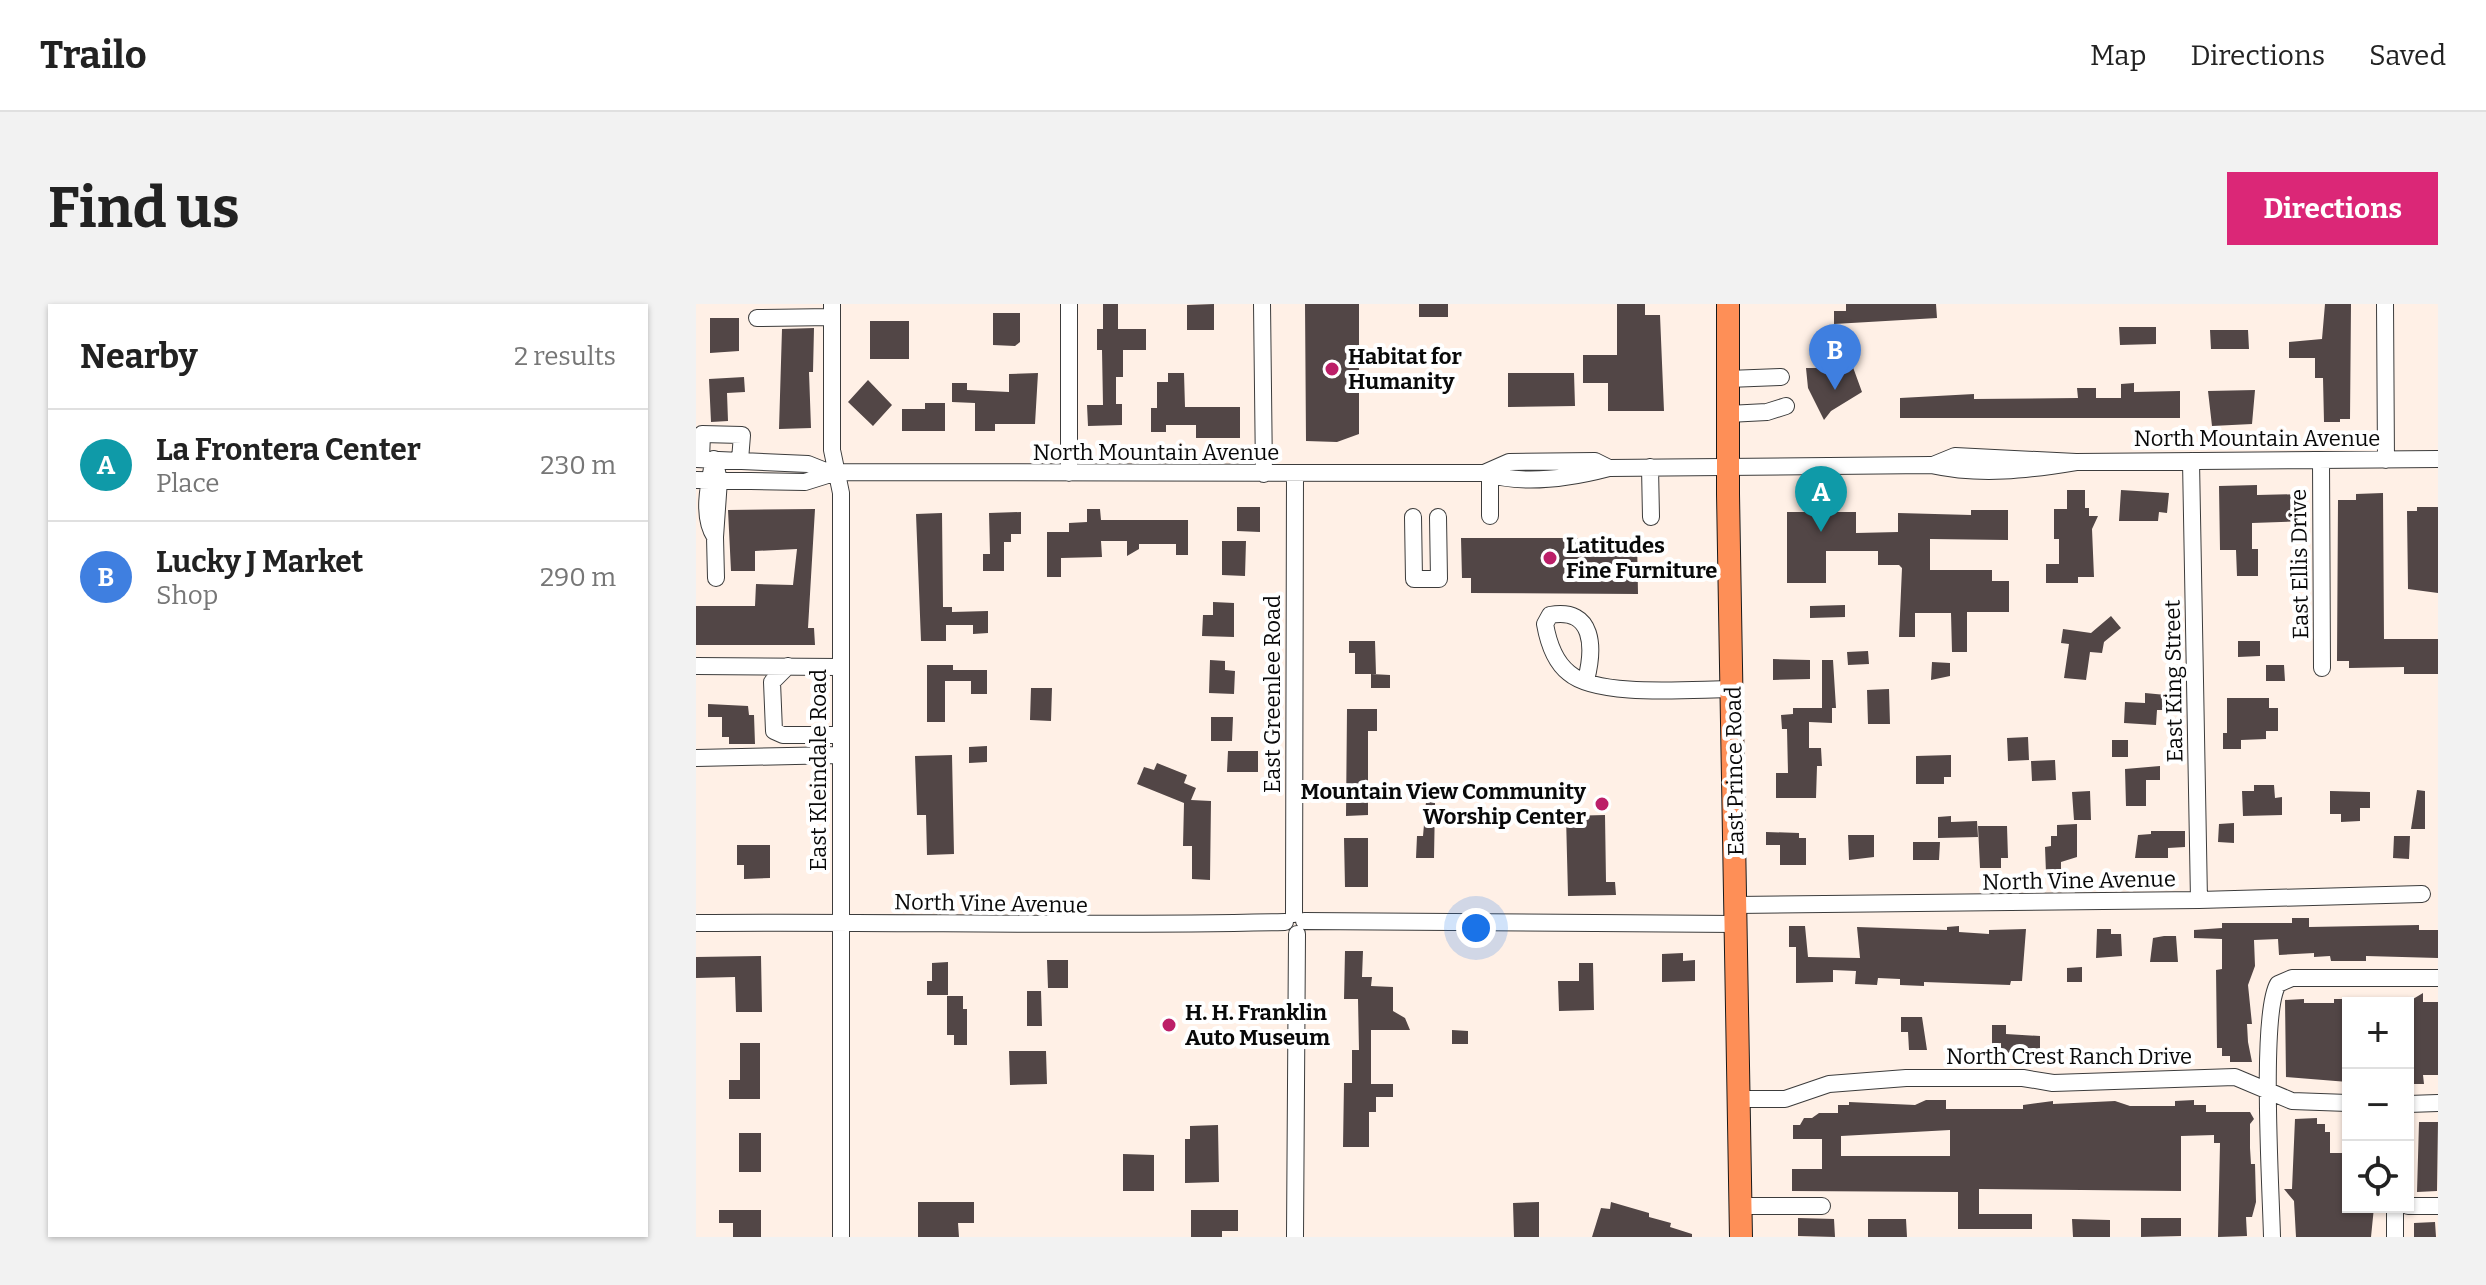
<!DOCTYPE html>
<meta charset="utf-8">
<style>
:root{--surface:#fff;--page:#f2f2f2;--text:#222;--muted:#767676;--line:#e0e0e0;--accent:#db2777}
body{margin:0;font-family:Bitter,serif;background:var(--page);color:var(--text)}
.controls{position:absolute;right:24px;bottom:24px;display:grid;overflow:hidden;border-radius:0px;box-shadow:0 2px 6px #0004}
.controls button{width:72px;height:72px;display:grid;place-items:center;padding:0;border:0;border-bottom:2px solid var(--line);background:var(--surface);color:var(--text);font:40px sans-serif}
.you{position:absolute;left:780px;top:624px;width:28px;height:28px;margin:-20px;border:6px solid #fff;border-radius:50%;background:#1a73e8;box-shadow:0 0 0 12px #1a73e833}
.badge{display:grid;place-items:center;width:52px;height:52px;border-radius:50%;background:var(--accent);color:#fff;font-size:26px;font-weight:700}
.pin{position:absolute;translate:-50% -66px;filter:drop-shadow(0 2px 4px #0008)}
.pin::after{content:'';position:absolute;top:42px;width:28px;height:24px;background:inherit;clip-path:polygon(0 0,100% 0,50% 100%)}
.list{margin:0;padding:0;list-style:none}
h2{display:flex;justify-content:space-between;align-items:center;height:104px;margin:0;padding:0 32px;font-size:34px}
h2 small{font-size:26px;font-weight:400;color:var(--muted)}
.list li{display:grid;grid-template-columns:52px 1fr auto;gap:24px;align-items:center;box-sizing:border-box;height:112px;padding:0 32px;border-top:2px solid var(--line)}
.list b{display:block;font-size:30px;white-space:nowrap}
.list p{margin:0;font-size:26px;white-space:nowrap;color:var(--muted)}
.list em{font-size:26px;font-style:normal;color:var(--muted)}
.icon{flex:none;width:44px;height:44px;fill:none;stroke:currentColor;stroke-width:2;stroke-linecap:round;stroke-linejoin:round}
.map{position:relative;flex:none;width:1742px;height:933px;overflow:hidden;border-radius:0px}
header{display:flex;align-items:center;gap:48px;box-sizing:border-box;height:112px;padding:0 40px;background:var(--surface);border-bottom:2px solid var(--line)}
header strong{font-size:38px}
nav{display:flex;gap:44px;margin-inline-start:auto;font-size:28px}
.intro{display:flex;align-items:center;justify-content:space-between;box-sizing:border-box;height:192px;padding:0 48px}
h1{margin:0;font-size:56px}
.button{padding:20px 36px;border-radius:0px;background:var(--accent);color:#fff;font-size:28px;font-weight:700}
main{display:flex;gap:48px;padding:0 48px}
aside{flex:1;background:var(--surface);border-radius:0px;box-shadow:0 2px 6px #0004}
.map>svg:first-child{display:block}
.building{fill:#524646;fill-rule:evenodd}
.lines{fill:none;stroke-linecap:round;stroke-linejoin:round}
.minor-casing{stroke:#3c3c3c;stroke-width:18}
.major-casing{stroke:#1a1a1a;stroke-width:24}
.minor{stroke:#fff;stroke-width:16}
.major{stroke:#fe8f57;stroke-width:22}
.poi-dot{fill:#bc1f68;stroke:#fff;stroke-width:3}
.labels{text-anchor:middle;stroke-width:8;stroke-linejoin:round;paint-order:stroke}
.poi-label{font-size:22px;font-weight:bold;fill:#090909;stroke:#fff;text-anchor:start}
.street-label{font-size:22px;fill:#090909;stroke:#fff}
</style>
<header>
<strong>Trailo</strong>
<nav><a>Map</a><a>Directions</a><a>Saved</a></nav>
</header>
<div class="intro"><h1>Find us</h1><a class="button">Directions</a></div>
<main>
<aside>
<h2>Nearby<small>2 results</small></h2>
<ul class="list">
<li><span class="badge" style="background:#0f9aa8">A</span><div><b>La Frontera Center</b><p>Place</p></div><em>230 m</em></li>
<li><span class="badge" style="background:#3f7fe0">B</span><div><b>Lucky J Market</b><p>Shop</p></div><em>290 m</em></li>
</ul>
</aside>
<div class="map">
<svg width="1742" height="933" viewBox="0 0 1742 933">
<rect width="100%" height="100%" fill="#fff0e6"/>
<path class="building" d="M407,0H422V25H450V46H427V73H420V100H426V121L392,122L391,101H407L406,46H401V25H407Z
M518,0V26H491V1Z
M609,0H663V130L641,138L610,137Z
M723,0H752V13H723Z
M921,0H949V11H964L968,107H912V79H887V51H921Z
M1150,0H1240L1241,14L1138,20V7H1150Z
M1629,0H1655L1654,115H1644V118H1628L1627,74H1619V54H1593V38L1626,35Z
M297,9H324V38L319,42L297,41Z
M14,14H43V47L14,49Z
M174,17H213V55H174Z
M1423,23H1460V40L1424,41Z
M118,24L117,68H113L115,124L83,125L86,25Z
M1514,26H1552L1553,45H1515Z
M1154,55L1166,88L1135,107L1128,116L1112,84L1110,64H1138V60Z
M342,69L339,120H299V127H279V99L256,98V79H271V86L313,88V70Z
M472,69H488L489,103H544V134H500V121H470V128H455V104H461V78H472Z
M812,69H878L879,102L812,103Z
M48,73L49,88L31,89L32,117L15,118L13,75Z
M172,76L196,101L177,122L152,98Z
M1438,79V88L1484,87V114H1204V94L1278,90V95L1382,94L1381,84H1400V94H1425V80Z
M1559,86L1556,120L1516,122L1512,87Z
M229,99H249V127H206V105H229Z
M1561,181V191L1610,190L1614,217L1556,219V245H1562V272H1541L1540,246H1524L1523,182Z
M1371,186H1389V204H1393V212H1402L1396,225L1398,273H1382V279H1350V260H1363V235H1358V205H1371Z
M1425,186L1473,189L1471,209L1463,208L1462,217H1423Z
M1687,189L1688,335H1742V370H1708V363L1653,364V357H1641L1642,196H1660V190Z
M541,203H564V228L541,227Z
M1721,203H1742V289L1712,285L1711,207H1721Z
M119,205L112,324H118L119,341H0V302H59L60,280L97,281L101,245L59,247V267H35L32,206Z
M391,205H404L405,216H492V251H480V240H443V245L431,252V237H405L406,253L365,254V273H351V228H373V219L391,218Z
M1275,206H1312V236L1234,235V266H1296V277H1313V308H1271V348H1256L1255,309H1219V333H1203L1206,264L1203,261H1182V247H1130V279H1091V208H1160V229L1202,228V209L1275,211Z
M325,208V230H315V238H308V267H287V250H294L293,209Z
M246,209L247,303H256V308L292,307V329L277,330V321H250V337H225L220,210Z
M765,234H941L942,290L775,289V274H766Z
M526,237H550L549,272L526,271Z
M517,298L538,299V333L506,332L507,311H517Z
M1149,301V313L1114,314V302Z
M1415,312L1425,324L1408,338L1406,349L1394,348L1390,376L1368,374L1373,340L1365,339L1367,325L1395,329Z
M653,337H679L680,370H659V349H653Z
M1542,337H1564V352L1542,353Z
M1172,347L1173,360L1152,361L1151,348Z
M1077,355L1114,356V375L1077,376Z
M514,356L529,357V366L539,367L538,390L513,389Z
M1126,356H1137L1140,404H1126Z
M1236,358L1254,359V372L1235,376Z
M231,361H257V366H291V390H275V377H249V418H231Z
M1570,361H1588L1589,377H1570Z
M675,370L694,371V384H675Z
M335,384H356L355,417L334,416Z
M1193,385L1194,420H1172L1171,386Z
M1449,389L1470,391L1469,406H1461L1460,421L1428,419L1429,398L1449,399Z
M1531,394H1573V404H1582V427H1570V435L1545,436V445H1527V429H1531Z
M12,400L52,402L53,411H58L59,440H33V433H26V413H12Z
M1097,404H1136V419L1113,418V444H1125L1126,462H1121L1120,494H1080V469H1092L1091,425H1086L1085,411L1097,410Z
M651,405H681V427H672V511L650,512Z
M515,413H537L536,437H515Z
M1332,433L1333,456L1312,457L1311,434Z
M1416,436H1432V453H1416Z
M291,442V458L273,459V443Z
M532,447H562V468H531Z
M256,451L258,550L231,551L230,511H221L219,452Z
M1255,451V473H1248V480H1220V452Z
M1359,456L1360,476L1336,477L1335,457Z
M461,459L491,471L488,479L500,484L495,496L515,497L514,576L496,575V542H487L488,499L441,480L448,463L458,466Z
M1464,462V476H1450V502H1430L1429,465Z
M1558,481H1578L1579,494L1586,493V511L1547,512L1546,487H1558Z
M1721,486L1729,487V525H1715Z
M1394,487L1395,516H1378L1376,488Z
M1634,487L1674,488V504H1664V517L1645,518V510H1634Z
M730,498H739L738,554H720L721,532H727Z
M909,511L910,578H919L920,591L872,592L870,512Z
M1255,512V518L1281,517L1282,533L1242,534V513Z
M1538,519V539L1522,538L1523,520Z
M1381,520V553L1365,558V568L1350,569L1349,543L1355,542V532H1361V521Z
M1282,522H1311L1312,554H1305V564H1284Z
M1455,527H1489V543L1472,544V554H1439L1442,531L1455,530Z
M1070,528L1103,529V534H1110V561H1084V541H1070Z
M1152,531H1178V553L1153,556Z
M1698,532H1714L1713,555L1697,554Z
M648,534H672V583H649Z
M1217,538H1244L1243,556H1217Z
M41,541H74V574L48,575V561H41Z
M1596,614H1613V623L1723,621V626H1742V654L1670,652V657H1635L1634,652L1618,653V649L1583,651L1582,635L1558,636L1559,662L1552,681L1556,720H1551L1552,738L1556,758H1534V752H1526V744H1521L1520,666L1526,665V635L1498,634V626L1526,624V619H1596Z
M1093,622H1109L1112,653L1164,654L1161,623L1251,626V623L1263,622V628L1293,630V626L1330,625L1326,677H1315L1314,681L1228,678V682L1204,681V675L1182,674L1181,681L1159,680L1160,667L1137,666V678L1100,679V643H1093Z
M1401,625H1415V630H1425L1426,652L1400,654Z
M1468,632H1480L1482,658H1454L1457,634Z
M649,647H667L666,673H676L675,682L697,683V707L709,714L714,726H675V780H697V793H680V808H673V843H647L648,779H656V746H663L662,695H648Z
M987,649V657L999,656V677L966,678V650Z
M65,652L66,708H40L39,673L0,674V653Z
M351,656H372V684H352Z
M252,658V691H231V677H236V659Z
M883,659H897L898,706L863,707L862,677H883Z
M1386,663V678H1371V664Z
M331,687H345L346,722H331Z
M1727,689V698H1742V771H1727L1728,780H1712V698Z
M251,692H267V705H271V741H258V731H251Z
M1608,695V699H1638V695H1652V778L1590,773L1589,696Z
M1205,713H1226L1231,746H1213L1212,728H1205Z
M1296,721H1310V730L1344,732V747L1305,749V739L1296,740Z
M756,726L772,727V740H756Z
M44,739H64V795H33V776H44Z
M313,747H350L351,780L314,781Z
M1230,796H1250V805H1327V801L1357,797V800L1419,797L1434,802H1479V797L1498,796V801H1510V808H1554L1558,815L1554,820V844L1555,860H1559L1560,898L1556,913H1550L1551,932L1522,933L1524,839H1518V831L1485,832V887L1283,885V910H1336V925H1262V888L1096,887V865H1126V835H1097V821H1104L1108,814H1116L1123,809H1142V801H1153V798L1219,801ZM1254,826V852H1145V832Z
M1621,814V820H1629V828H1634V849H1652V903H1678L1675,933H1600L1598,897L1588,885H1596L1599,815Z
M1723,818H1742L1741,887L1721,888Z
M522,821L523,878L489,879V835H494V822Z
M43,829H65V868H43Z
M427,850L458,851V887H427Z
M222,898H278V919H262L263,933H222Z
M843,898V933H818L817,899Z
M915,898L953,909V913L975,919L974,923L996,930V933H896L905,904L914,905Z
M23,906H65V933H37V919H23Z
M495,906H542V927H526V933H495Z
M1102,914L1138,915L1139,933L1102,932Z
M1445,914H1485V932L1445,933Z
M1172,915H1210L1211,933H1172Z
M1376,915L1414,916V933H1377Z
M1739,918L1740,933H1718V919Z"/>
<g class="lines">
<g class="minor-casing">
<path id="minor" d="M136,0V146L145,189V933
M373,0V169
M566,0L568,170
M1689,0L1690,156
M61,14L136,13
M1032,75L1085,73
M1032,110L1071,108L1090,102
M0,155L112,160L132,168
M5,155L6,130L46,131L44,156
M18,155L23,176L19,233C5,212 13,179 18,155Z
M1625,156L1626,364
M1495,157L1503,596
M1237,161L1259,152L1380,158L1742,155
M954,163L955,213
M788,169L813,158L899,157L913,164
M794,171V212
M0,176L109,178L141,168L788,169C826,181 875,174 913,164L1235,161C1285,172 1331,166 1380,158
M717,213L718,275H743L742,213
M19,233L20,274
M0,362L144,363
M92,362L76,378L78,427L87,431H144
M890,376C898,345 899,303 854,311L849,320C852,337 859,358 873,369C902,394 996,385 1036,385
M0,454L144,451
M1040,601L1503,596L1726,590
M598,610L599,170
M608,617L1041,620
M0,619C196,617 392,623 589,618
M1044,795H1089L1133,780L1210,774H1327L1357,779L1539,773L1596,797L1652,799
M1712,800L1742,799
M1046,902H1126
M1712,902H1742
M599,933L601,630
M1576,933C1575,887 1564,710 1582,680L1596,674H1742
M1699,933V903"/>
</g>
<g class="major-casing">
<path id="major" d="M1032,0V190L1045,933"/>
</g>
<use href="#minor" class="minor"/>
<use href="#major" class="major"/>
</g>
<g class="poi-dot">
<circle cx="636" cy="65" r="8"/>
<circle cx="854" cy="254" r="8"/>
<circle cx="906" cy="500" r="8"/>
<circle cx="473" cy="721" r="8"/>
</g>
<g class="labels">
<g class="poi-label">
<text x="652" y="60">Habitat for<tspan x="652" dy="25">Humanity</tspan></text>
<text x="870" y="249">Latitudes<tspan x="870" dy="25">Fine Furniture</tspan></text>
<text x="890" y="495" text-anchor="end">Mountain View Community<tspan x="890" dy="25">Worship Center</tspan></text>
<text x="489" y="716">H. H. Franklin<tspan x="489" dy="25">Auto Museum</tspan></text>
</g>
<g class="street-label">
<text x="1561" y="142">North Mountain Avenue</text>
<text x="460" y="156">North Mountain Avenue</text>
<text transform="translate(1603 260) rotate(-91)" y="8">East Ellis Drive</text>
<text transform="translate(1477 377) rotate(-91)" y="8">East King Street</text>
<text transform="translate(576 390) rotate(-90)" y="8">East Greenlee Road</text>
<text transform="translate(122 466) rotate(-90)" y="8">East Kleindale Road</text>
<text transform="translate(1038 467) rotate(-91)" y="8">East Prince Road</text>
<text transform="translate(1383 576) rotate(-1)" y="8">North Vine Avenue</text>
<text transform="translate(295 599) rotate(1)" y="8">North Vine Avenue</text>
<text x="1373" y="760">North Crest Ranch Drive</text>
</g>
</g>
</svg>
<div class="controls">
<button>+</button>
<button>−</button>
<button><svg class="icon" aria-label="locate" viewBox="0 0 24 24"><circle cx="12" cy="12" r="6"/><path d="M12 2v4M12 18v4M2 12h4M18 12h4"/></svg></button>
</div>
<div class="you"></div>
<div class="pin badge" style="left:1125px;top:228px;background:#0f9aa8">A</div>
<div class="pin badge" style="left:1139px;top:86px;background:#3f7fe0">B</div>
</div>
</main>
